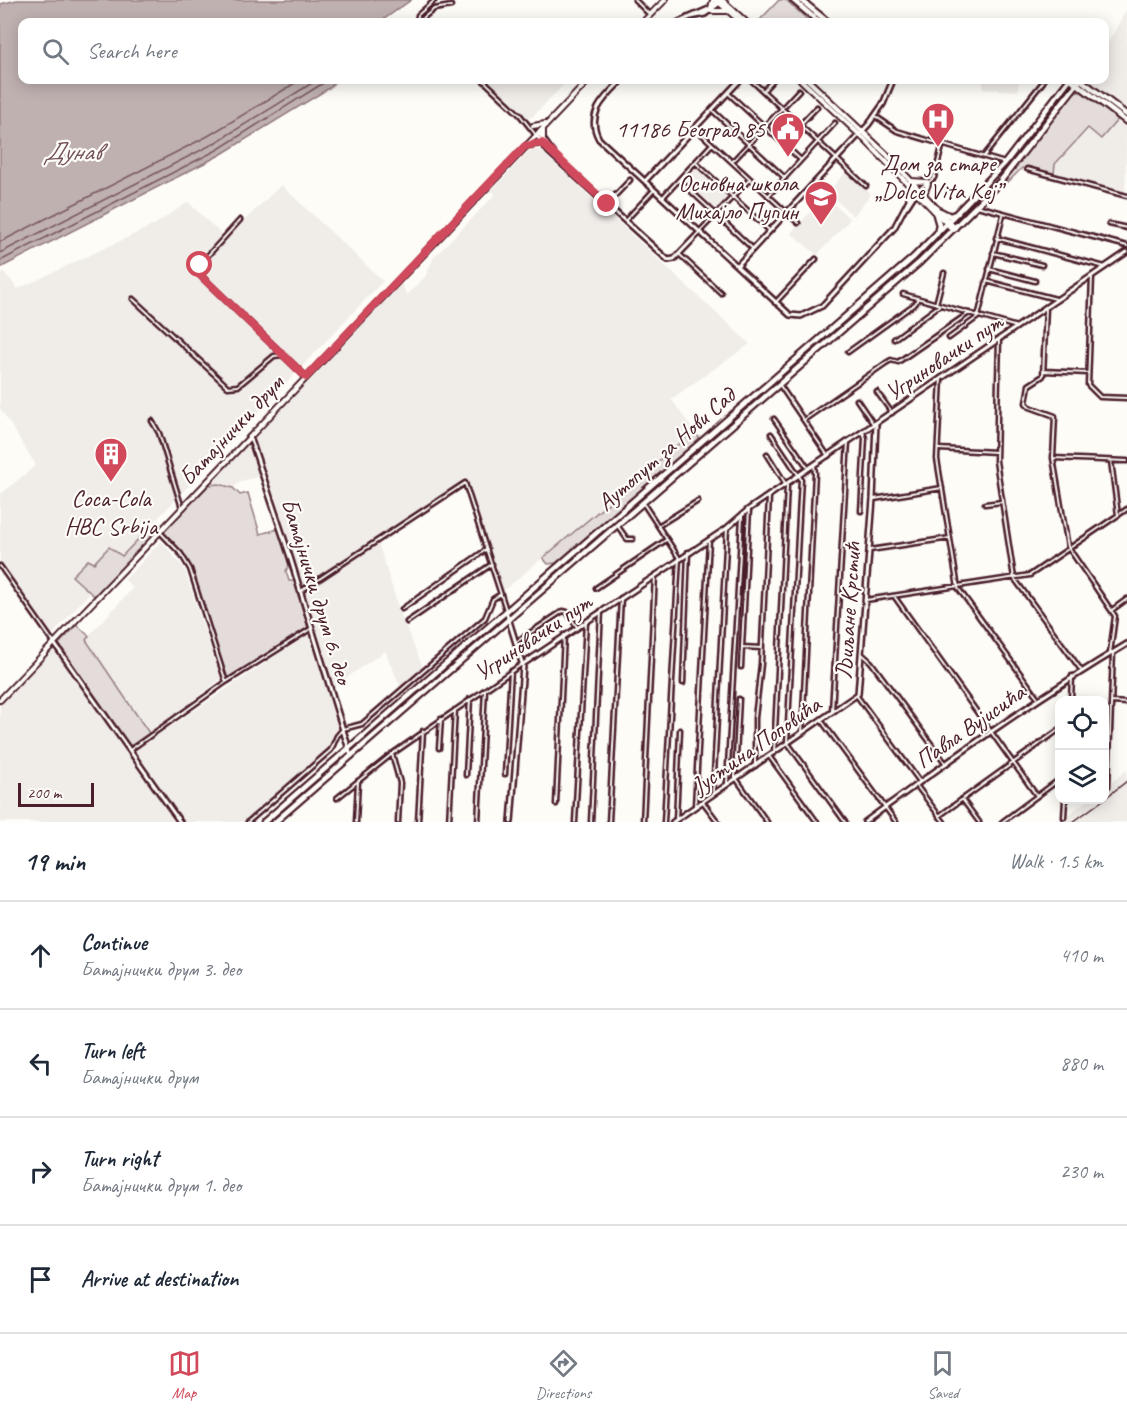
<!DOCTYPE html>
<meta charset="utf-8">
<style>
:root{--surface:#fff;--page:#f6f6f7;--text:#1f2937;--muted:#747a83;--line:#e0e1e3;--accent:#d1495b}
body{margin:0;font-family:Caveat,sans-serif;background:var(--page);color:var(--text)}
.controls{position:absolute;right:18px;bottom:18px;display:grid;overflow:hidden;border-radius:12px;box-shadow:0 3px 15px #0003}
.controls button{width:54px;height:54px;display:grid;place-items:center;padding:0;border:0;border-bottom:2px solid var(--line);background:var(--surface);color:var(--text);font:30px sans-serif}
.scale{position:absolute;left:18px;bottom:15px;width:76px;box-sizing:border-box;padding-left:6px;border:3px solid #4a1f2b;border-top:0;font-size:16px;line-height:21px;white-space:nowrap;color:#4a1f2b;-webkit-text-stroke:4px #fdfcf7;paint-order:stroke}
.stop{position:absolute;width:18px;height:18px;margin:-14px;border:4px solid #d1495b;border-radius:50%;background:#fff}
.stop.end{background:#d1495b;border-color:#fff;box-shadow:0 2px 6px #0008}
.list{margin:0;padding:0;list-style:none}
h2{display:flex;justify-content:space-between;align-items:center;height:78px;margin:0;padding:0 24px;font-size:26px}
h2 small{font-size:20px;font-weight:400;color:var(--muted)}
.list li{display:grid;grid-template-columns:39px 1fr auto;gap:18px;align-items:center;box-sizing:border-box;height:108px;padding:0 24px;border-top:2px solid var(--line)}
.list b{display:block;font-size:22px;white-space:nowrap}
.list p{margin:0;font-size:20px;white-space:nowrap;color:var(--muted)}
.list em{font-size:20px;font-style:normal;color:var(--muted)}
.icon{flex:none;width:33px;height:33px;fill:none;stroke:currentColor;stroke-width:2;stroke-linecap:round;stroke-linejoin:round}
.map{position:relative;flex:none;width:1127px;height:822px;overflow:hidden}
.search{position:absolute;background:var(--surface);box-shadow:0 3px 15px #0003;left:18px;right:18px;top:18px;height:66px;display:flex;align-items:center;gap:15px;box-sizing:border-box;padding:0 21px;border-radius:12px;color:var(--muted);font-size:22px}
.sheet{height:510px;background:var(--surface)}
nav{display:flex;justify-content:space-around;align-items:center;box-sizing:border-box;height:84px;border-top:2px solid var(--line);background:var(--surface);font-size:16px;color:var(--muted)}
nav a{display:grid;justify-items:center;gap:3px}
nav .on{color:var(--accent)}
.map>svg:first-child{display:block}
.built{fill:#f0ece8}
.green{fill:#e3dcda;stroke:#967e82;stroke-width:1.5}
.water{fill:#c0b1b1;stroke:#91777b;stroke-width:1.5}
.lines{fill:none;stroke-linecap:round;stroke-linejoin:round}
.shore{stroke:#795961;stroke-width:1.5}
.minor-casing{stroke:#4a1f2b;stroke-width:7}
.tertiary-casing{stroke:#4a1f2b;stroke-width:8}
.secondary-casing{stroke:#4a1f2b;stroke-width:8}
.primary-casing{stroke:#4a1f2b;stroke-width:9}
.minor{stroke:#fdfcf7;stroke-width:2}
.tertiary{stroke:#fdfcf7;stroke-width:3}
.secondary{stroke:#fdfcf7;stroke-width:4}
.primary{stroke:#fdfcf7;stroke-width:4.5}
.rail{stroke:#4a1f2b;stroke-width:1.5}
.route{stroke:#d1495b;stroke-width:8}
.labels{text-anchor:middle;stroke-width:4.5;stroke-linejoin:round;paint-order:stroke}
.poi-label{font-size:24px;fill:#4a1f2b;stroke:#fdfcf7;text-anchor:end}
.street-label{font-size:24px;fill:#4a1f2b;stroke:#fdfcf7}
.water-label{font-size:26px;font-style:italic;fill:#73525a;stroke:#fdfcf7}
</style>
<div class="map">
<svg width="1127" height="822" viewBox="0 0 1127 822">
<rect width="100%" height="100%" fill="#fdfcf7"/>
<filter id="ink" filterUnits="userSpaceOnUse"><feTurbulence type="fractalNoise" baseFrequency=".0167" numOctaves="2"/><feDisplacementMap in="SourceGraphic" scale="12" xChannelSelector="R" yChannelSelector="G"/><feConvolveMatrix kernelMatrix="1 2 1 2 8 2 1 2 1" color-interpolation-filters="sRGB"/></filter>
<g filter="url(#ink)">
<path class="built" d="M1127,9V111L1087,80H1104L1105,48Z
M485,80H568L532,117L528,118L524,117Z
M983,80H1019L1018,91L983,89Z
M1117,121L1127,129L1125,194L1054,174V165L1089,128L1101,139Z
M531,149L541,151L750,344L671,399L694,431L503,591L466,477L416,515L301,588L253,439L401,283L407,295L425,277L434,257L496,194L491,191Z
M695,162L733,197L716,214L679,180Z
M847,171L871,194L853,216L828,192Z
M281,185L383,281L121,557L114,551L72,576L89,593L52,635L0,560V495L36,465L0,408V275L4,272L18,289L154,225L188,202L223,236L240,217L244,221Z
M825,196L850,219L817,255L791,233Z
M248,444L252,446L261,476L241,481L233,488L219,484L209,485Z
M161,541L184,568L221,679L149,733L85,640L133,588L125,580Z
M378,542L400,613L423,668L401,688L385,651L332,688L303,592Z
M310,633L339,727L331,747L245,822H182L134,751Z
M53,648L72,668L174,822H0V704Z
M1127,770V822H1059L1088,800H1104L1105,787Z"/>
<path class="green" d="M779,0H786L810,22H758Z
M1069,83L1071,85C1040,129 998,192 954,224L1022,145Z
M1077,91L1085,93L1118,119L1101,139L1088,128L1055,164L1054,174L1022,168L1004,186L1001,184L1070,96Z
M694,431L700,439L556,563L548,564L543,558Z
M219,484L233,488L240,495L248,493L260,534L278,529L289,565L286,571L289,581H294L308,628L229,678L226,677L186,556L162,533L209,485Z
M150,527L153,529L151,538L94,596L72,576L88,560L94,563L109,547L122,556Z
M77,625L89,636L86,640L149,733L132,745H129L59,644Z"/>
<path class="water" d="M17,0H411L380,22H22V80H336L331,87L220,155L0,268V4Z"/>
<g class="lines">
<path class="shore" d="M0,242L208,136L300,80
M0,253L213,144L317,80
M0,261L217,150L328,80"/>
<g class="minor-casing">
<path id="minor" d="M635,0L650,15
M417,22L418,15L435,0
M418,22L434,9L451,6
M483,80L520,115L536,135
M751,80L866,186
M763,91L773,80
M728,93L801,160
M712,110L785,178
M875,116L897,131L1005,163
M800,125L817,107
M695,128L798,223
M984,156L1043,82
M695,162L770,231
M732,162L799,90
M1027,169L1127,196
M679,180L753,249
M919,189L934,178L943,143
M768,196L835,123
M663,197L712,144
M607,204L630,180
M977,206L1127,246
M240,220L202,262L200,275L306,377
M625,221L654,190
M1109,224L1127,228
M700,231L750,179
M996,238L1105,267
M993,253L1042,265
M679,254L721,293
M989,269L1035,281
M1092,276L1088,385L1100,397L1127,398
M986,281L1056,299
M903,294L1017,327
M133,299L228,387L238,386L274,356L282,355
M775,303L816,259
M936,304L944,273
M1046,307L1043,376L1029,385L1026,403L1030,407L1055,416L1053,458L1068,547L1115,616L1110,653
M949,338L978,317L1003,215
M894,339L940,305
M999,339L996,461L1014,578L1081,670
M848,352L916,303L917,300
M1044,371L1088,373
M941,378L937,459L958,588L1038,698
M779,384L828,456
M877,392L892,413
M857,400L874,425
M774,419L808,468
M804,420L886,363L891,360L898,362L969,313
M152,421L159,433L182,508
M771,434L801,479L787,742L845,822
M939,449L996,452
M767,454L787,486L774,753
M1053,458L1127,461
M1111,461L1118,515
M874,499L942,488
M643,503L679,558L664,822
M985,504L1002,502
M861,511L865,438L863,432
M617,525L627,539H633
M658,526L698,501
M159,531L181,554L190,569L226,682
M870,550L950,538
M0,566L54,643
M596,588L666,540
M301,591L465,483L506,610
M894,596L1037,796
M866,600L1030,575L1127,509
M402,609L487,549
M1112,610L1127,599
M407,622L492,564
M516,642L563,611L567,612L577,627
M742,647L762,648
M862,654L871,662L946,764
M741,667L749,509
M683,683L688,552
M857,696L920,782
M739,699L735,777L767,822
M1071,700L1072,676
M1112,702L1127,703
M832,711L848,441
M821,720L896,822
M802,733L815,473L814,465
M439,748L441,719
M130,750L226,682L312,628
M392,754L400,783L398,822
M769,756L817,822
M755,766V718L761,664L769,497
M505,774L511,671
M466,775L470,699
M727,783L742,517
M916,785L944,822
M1108,786L1113,652
M713,794L727,528
M337,798L392,754L522,664
M962,799L979,822
M703,802L718,822
M556,804L564,635
M695,806L709,540
M939,816L1060,729
M1064,817L1065,800
M676,820L680,730
M248,822L331,750L337,736L343,729L362,724L485,618L493,599L501,594
M356,822L358,781
M418,822L423,731
M449,822L455,710
M478,822L485,690
M575,822L586,622
M591,822L601,611
M609,822L621,598
M643,822L655,575
M1002,822L1060,779"/>
</g>
<g class="tertiary-casing">
<path id="tertiary" d="M687,18L705,14L721,2
M679,22L709,9L719,0
M622,80C605,97 585,114 599,139L790,315L801,316L822,306L894,228L914,190
M538,132L553,153
M536,135L549,152L668,260L674,259L700,232
M645,181L740,80
M907,206L916,192
M737,266L869,124L883,104L893,80
M250,437L290,557L351,756
M506,611L523,666L511,822
M54,643L180,822
M523,664L727,528L749,509L1127,252
M673,822L858,694L873,499L876,423
M865,822C951,759 1036,698 1127,644"/>
</g>
<g class="secondary-casing">
<path id="secondary" d="M716,0L741,22
M722,0L746,22
M711,8L713,0
M710,11H727
M643,22L665,0
M801,80L864,139L953,230
M808,80L886,154L955,228
M533,126L545,124
M543,139V129
M529,145L542,143
M912,181L927,182
M909,185V197
M924,194L928,184
M0,700L589,80"/>
</g>
<g class="primary-casing">
<path id="primary" d="M793,0L819,22
M801,0L828,22
M1072,80L1127,122
M1081,80L1127,115
M935,211L939,225L937,234
M940,211L950,216L958,213
M264,822L914,257L1005,163L1069,80
M275,822L920,262L999,183L1080,80"/>
</g>
<use href="#minor" class="minor"/>
<use href="#tertiary" class="tertiary"/>
<use href="#secondary" class="secondary"/>
<use href="#primary" class="primary"/>
<path class="rail" d="M1104,799L1127,781
M1073,822L1103,800"/>
</g>
</g>
<g class="lines" filter="url(#ink)">
<path class="route" d="M200,265V275L306,377L525,146L542,143L607,204"/>
</g>
<defs>
<g id="hospital-pin" transform="scale(1.725)"><path d="M0 17L-7.5 6A9.5 9.5 0 1 1 7.5 6Z" fill="#d1495b" stroke="#fdfcf7"/><path d="M-5-5h3v3.5h4V-5h3V5h-3V1.5h-4V5h-3Z" fill="#fff"/></g>
<g id="civic-pin" transform="scale(1.725)"><path d="M0 17L-7.5 6A9.5 9.5 0 1 1 7.5 6Z" fill="#d1495b" stroke="#fdfcf7"/><path d="M-.6-6.5H3V-4.5H.6V-3L4-1V1h2V6H-6V1h2V-1L-.6-3ZM-1.2 2.5V6h2.4V2.5Z" fill="#fff"/></g>
<g id="school-pin" transform="scale(1.725)"><path d="M0 17L-7.5 6A9.5 9.5 0 1 1 7.5 6Z" fill="#d1495b" stroke="#fdfcf7"/><path d="M0-5L7-2L0 1L-7-2ZM-4 1L0 2.5L4 1V4Q0 6-4 4Z" fill="#fff"/></g>
<g id="building-pin" transform="scale(1.725)"><path d="M0 17L-7.5 6A9.5 9.5 0 1 1 7.5 6Z" fill="#d1495b" stroke="#fdfcf7"/><path d="M-4-6H4V6H1V3H-1V6H-4ZM-2.5-4.3h1.7v1.8h-1.7ZM.8-4.3h1.7v1.8H.8ZM-2.5-1h1.7V.8h-1.7ZM.8-1h1.7V.8H.8Z" fill="#fff"/></g>
</defs>
<g fill-rule="evenodd">
<use href="#hospital-pin" x="938" y="119"/>
<use href="#civic-pin" x="788" y="129"/>
<use href="#school-pin" x="821" y="197"/>
<use href="#building-pin" x="111" y="454"/>
</g>
<g class="labels">
<g class="poi-label">
<text x="765" y="137">11186 Београд 85</text>
<text x="938" y="171" text-anchor="middle">Дом за старе<tspan x="938" dy="28">„Dolce Vita Kej”</tspan></text>
<text x="798" y="191">Основна школа<tspan x="798" dy="28">Михајло Пупин</tspan></text>
<text x="111" y="506" text-anchor="middle">Coca-Cola<tspan x="111" dy="28">HBC Srbija</tspan></text>
</g>
<g class="street-label">
<text transform="translate(944 357) rotate(-34)" y="8">Угриновачки пут</text>
<text transform="translate(231 430) rotate(-47)" y="8">Батајнички друм</text>
<text transform="translate(666 449) rotate(-41)" y="8">Аутопут за Нови Сад</text>
<text transform="translate(317 591) rotate(73)" y="8">Батајнички друм 6. део</text>
<text transform="translate(848 611) rotate(-86)" y="8">Љиљане Крстић</text>
<text transform="translate(533 637) rotate(-34)" y="8">Угриновачки пут</text>
<text transform="translate(970 726) rotate(-35)" y="8">Павла Вујисића</text>
<text transform="translate(756 745) rotate(-35)" y="8">Јустина Поповића</text>
</g>
<g class="water-label">
<text x="72" y="160">Дунав</text>
</g>
</g>
</svg>
<div class="controls">
<button><svg class="icon" aria-label="locate" viewBox="0 0 24 24"><circle cx="12" cy="12" r="6"/><path d="M12 2v4M12 18v4M2 12h4M18 12h4"/></svg></button>
<button><svg class="icon" aria-label="layers" viewBox="0 0 24 24"><path d="M12 4l9 5-9 5-9-5zM3 14l9 5 9-5"/></svg></button>
</div>
<div class="scale">200 m</div>
<div class="stop" style="left:200px;top:265px"></div>
<div class="stop end" style="left:607px;top:204px"></div>
<div class="search"><svg class="icon" aria-label="search" viewBox="0 0 24 24"><circle cx="10" cy="10" r="6"/><path d="M15 15l6 6"/></svg>Search here</div>
</div>
<section class="sheet">
<h2>19 min<small>Walk · 1.5 km</small></h2>
<ul class="list">
<li><svg class="icon" aria-label="ahead" viewBox="0 0 24 24"><path d="M12 20V5M6 11l6-6 6 6"/></svg><div><b>Continue</b><p>Батајнички друм 3. део</p></div><em>410 m</em></li>
<li><svg class="icon" aria-label="left" viewBox="0 0 24 24"><path d="M17 20v-9H6M10 6l-5 5 5 5"/></svg><div><b>Turn left</b><p>Батајнички друм</p></div><em>880 m</em></li>
<li><svg class="icon" aria-label="right" viewBox="0 0 24 24"><path d="M7 20v-9h11M14 6l5 5-5 5"/></svg><div><b>Turn right</b><p>Батајнички друм 1. део</p></div><em>230 m</em></li>
<li><svg class="icon" aria-label="arrive" viewBox="0 0 24 24"><path d="M6 21V4h12l-3 4 3 4H6"/></svg><div><b>Arrive at destination</b></div></li>
</ul>
</section>
<nav>
<a class="on"><svg class="icon" aria-label="map" viewBox="0 0 24 24"><path d="M3 6l6-2 6 2 6-2v14l-6 2-6-2-6 2zM9 4v14M15 6v14"/></svg>Map</a>
<a><svg class="icon" aria-label="directions" viewBox="0 0 24 24"><path d="M12 3l9 9-9 9-9-9zM9 14v-3h6M13 9l2 2-2 2"/></svg>Directions</a>
<a><svg class="icon" aria-label="saved" viewBox="0 0 24 24"><path d="M7 4h10v16l-5-4-5 4z"/></svg>Saved</a>
</nav>
